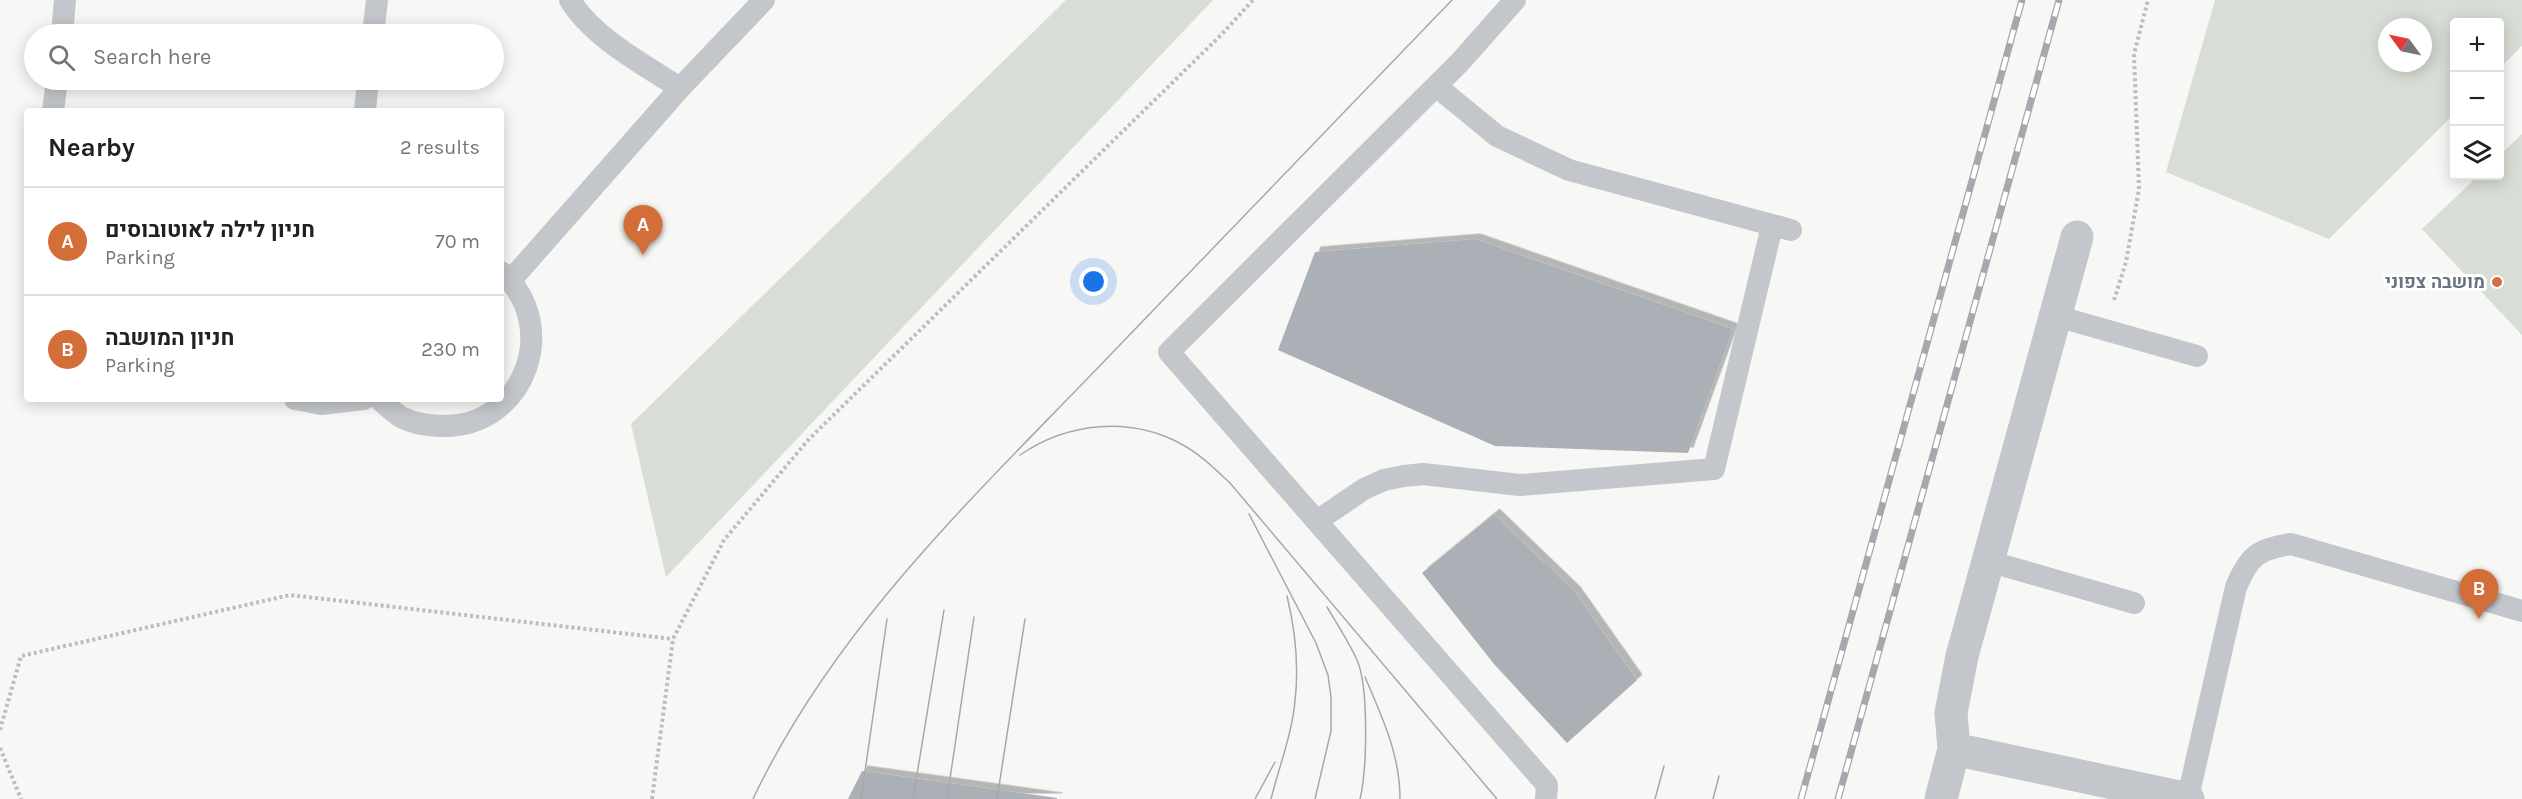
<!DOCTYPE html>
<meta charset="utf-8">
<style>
:root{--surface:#fff;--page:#f2f2f2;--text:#202124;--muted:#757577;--line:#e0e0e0;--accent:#d46e38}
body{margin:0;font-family:Karla,Heebo,sans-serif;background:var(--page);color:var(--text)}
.controls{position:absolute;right:18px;top:18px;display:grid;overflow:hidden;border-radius:6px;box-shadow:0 3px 15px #0003}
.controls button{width:54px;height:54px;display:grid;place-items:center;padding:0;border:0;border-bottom:2px solid var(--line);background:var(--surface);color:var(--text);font:30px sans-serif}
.compass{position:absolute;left:2378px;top:18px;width:54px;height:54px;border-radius:50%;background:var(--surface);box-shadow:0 3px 15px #0003;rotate:303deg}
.you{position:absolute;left:1094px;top:282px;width:21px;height:21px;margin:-15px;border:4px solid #fff;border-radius:50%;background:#1a73e8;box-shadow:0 0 0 9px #1a73e833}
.badge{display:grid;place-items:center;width:39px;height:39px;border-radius:50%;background:var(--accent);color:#fff;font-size:20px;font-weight:700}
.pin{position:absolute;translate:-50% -50px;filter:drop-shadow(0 2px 3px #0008)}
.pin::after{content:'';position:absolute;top:32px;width:21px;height:18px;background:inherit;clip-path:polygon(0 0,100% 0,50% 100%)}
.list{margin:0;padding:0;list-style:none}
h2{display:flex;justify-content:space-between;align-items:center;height:78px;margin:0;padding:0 24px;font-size:26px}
h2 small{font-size:20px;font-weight:400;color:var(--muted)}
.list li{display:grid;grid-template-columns:39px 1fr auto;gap:18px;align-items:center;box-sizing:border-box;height:108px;padding:0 24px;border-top:2px solid var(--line)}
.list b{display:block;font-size:22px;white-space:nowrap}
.list p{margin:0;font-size:20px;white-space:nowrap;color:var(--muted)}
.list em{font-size:20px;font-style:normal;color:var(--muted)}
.icon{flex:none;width:33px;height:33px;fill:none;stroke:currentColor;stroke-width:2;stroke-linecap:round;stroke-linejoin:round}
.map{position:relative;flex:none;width:2522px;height:799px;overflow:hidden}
.search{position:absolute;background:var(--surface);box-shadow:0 3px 15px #0003;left:24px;top:24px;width:480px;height:66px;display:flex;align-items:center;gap:15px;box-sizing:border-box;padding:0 21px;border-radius:33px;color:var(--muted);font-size:22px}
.panel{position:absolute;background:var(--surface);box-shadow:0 3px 15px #0003;left:24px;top:108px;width:480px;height:294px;border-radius:6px}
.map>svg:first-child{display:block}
.green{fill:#d8ded6;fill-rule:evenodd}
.building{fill:#abb0b7;filter:url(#shadow)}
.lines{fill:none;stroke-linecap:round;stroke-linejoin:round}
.path{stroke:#bbbdc0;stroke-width:4;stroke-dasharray:3 3;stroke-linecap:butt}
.lane{stroke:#c3c6ca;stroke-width:22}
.street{stroke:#c3c6ca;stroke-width:33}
.tram{stroke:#a5a9ae;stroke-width:1.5}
.rail-casing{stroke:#a5a9ae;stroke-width:7}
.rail{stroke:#fff;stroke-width:4.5;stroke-dasharray:14;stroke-linecap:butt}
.poi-dot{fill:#d46e38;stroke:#fff;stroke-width:2}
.labels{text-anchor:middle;stroke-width:6;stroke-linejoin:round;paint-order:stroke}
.poi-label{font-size:18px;font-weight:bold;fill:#697483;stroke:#fff;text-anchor:end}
</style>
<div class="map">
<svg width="2522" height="799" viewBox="0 0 2522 799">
<defs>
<filter id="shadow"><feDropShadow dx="5.5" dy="-5.5" stdDeviation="0" flood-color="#0004"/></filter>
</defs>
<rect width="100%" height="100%" fill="#f7f7f5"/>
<path class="green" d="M1066,0H1213L666,577L631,424Z
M2215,0H2522V46L2500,68V22H2454V114L2329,239L2166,172ZM2387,27H2423V63H2387Z
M2522,134V335L2422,229L2478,176H2500V155Z"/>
<path class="building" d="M1475,239L1733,329L1688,453L1495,446L1278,350L1315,252Z
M1494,514L1575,592L1637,680L1567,743L1494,664L1422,573Z
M862,771L1057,798V799H848Z"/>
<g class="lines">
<path class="path" d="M2114,300L2126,262L2139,189L2134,54L2148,0
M0,730L21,656L290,595L673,639
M0,748L21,799
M652,799L673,639L724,540L809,439L1222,34L1253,0"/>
<path class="lane" d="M570,0C592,37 644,65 680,88
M1515,0L1461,61L1169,352L1547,785L1546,799
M62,34L65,0
M373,34L377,0
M1436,86L1497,136L1569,170L1791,230
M53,111L57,80
M365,111L368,80
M511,280L680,88L764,0
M2056,316L2197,356
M295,399L321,404L364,399
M379,399C386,405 393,412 401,417C414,424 431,426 446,426C526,425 561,324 501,272
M1317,521L1364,489L1384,480L1404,476L1423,474L1520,485L1714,469L1772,226
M1988,561L2134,603
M2188,797L2236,587C2249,556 2258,549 2291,544L2522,611"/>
<path class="street" d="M2077,237L1962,656L1951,713L1954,749L2188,799
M1941,799L1954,749"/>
<path class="tram" d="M1020,455C1068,422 1131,416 1183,445C1201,455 1215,469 1230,483L1497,799
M1249,514L1316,643L1328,675L1331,697V731L1315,799
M1327,607C1337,624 1349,642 1357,660C1369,687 1367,770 1360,799
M1365,677C1382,717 1400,754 1400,799
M753,799C831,634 963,507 1088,378C1209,252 1331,126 1452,0
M861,799L887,619
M913,799L944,610
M947,799L974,617
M997,799L1025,619
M1255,799L1275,762
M1271,799C1279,767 1292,734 1295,701C1299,666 1295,629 1287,596
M1655,799L1664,766
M1713,799L1719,776"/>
<g class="rail-casing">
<path id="rail" d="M1801,799L2022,0
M1838,799L2059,0"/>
</g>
<use href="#rail" class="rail"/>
</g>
<circle class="poi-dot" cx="2497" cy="282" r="6"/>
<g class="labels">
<g class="poi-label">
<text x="2485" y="288">מושבה צפוני</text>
</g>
</g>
</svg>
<div class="controls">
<button>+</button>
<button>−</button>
<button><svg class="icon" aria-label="layers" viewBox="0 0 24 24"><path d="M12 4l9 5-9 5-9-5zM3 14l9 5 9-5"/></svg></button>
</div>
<svg class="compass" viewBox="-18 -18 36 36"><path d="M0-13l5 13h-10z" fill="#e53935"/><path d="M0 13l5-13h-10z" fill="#757577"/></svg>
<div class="you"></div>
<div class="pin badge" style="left:643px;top:255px">A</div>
<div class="pin badge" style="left:2479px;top:619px">B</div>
<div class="search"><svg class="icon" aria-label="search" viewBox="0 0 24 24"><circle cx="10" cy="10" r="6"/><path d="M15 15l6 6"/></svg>Search here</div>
<section class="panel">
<h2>Nearby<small>2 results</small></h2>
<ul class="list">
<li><span class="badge">A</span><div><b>חניון לילה לאוטובוסים</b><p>Parking</p></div><em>70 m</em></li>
<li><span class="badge">B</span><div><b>חניון המושבה</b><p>Parking</p></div><em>230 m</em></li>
</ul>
</section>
</div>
